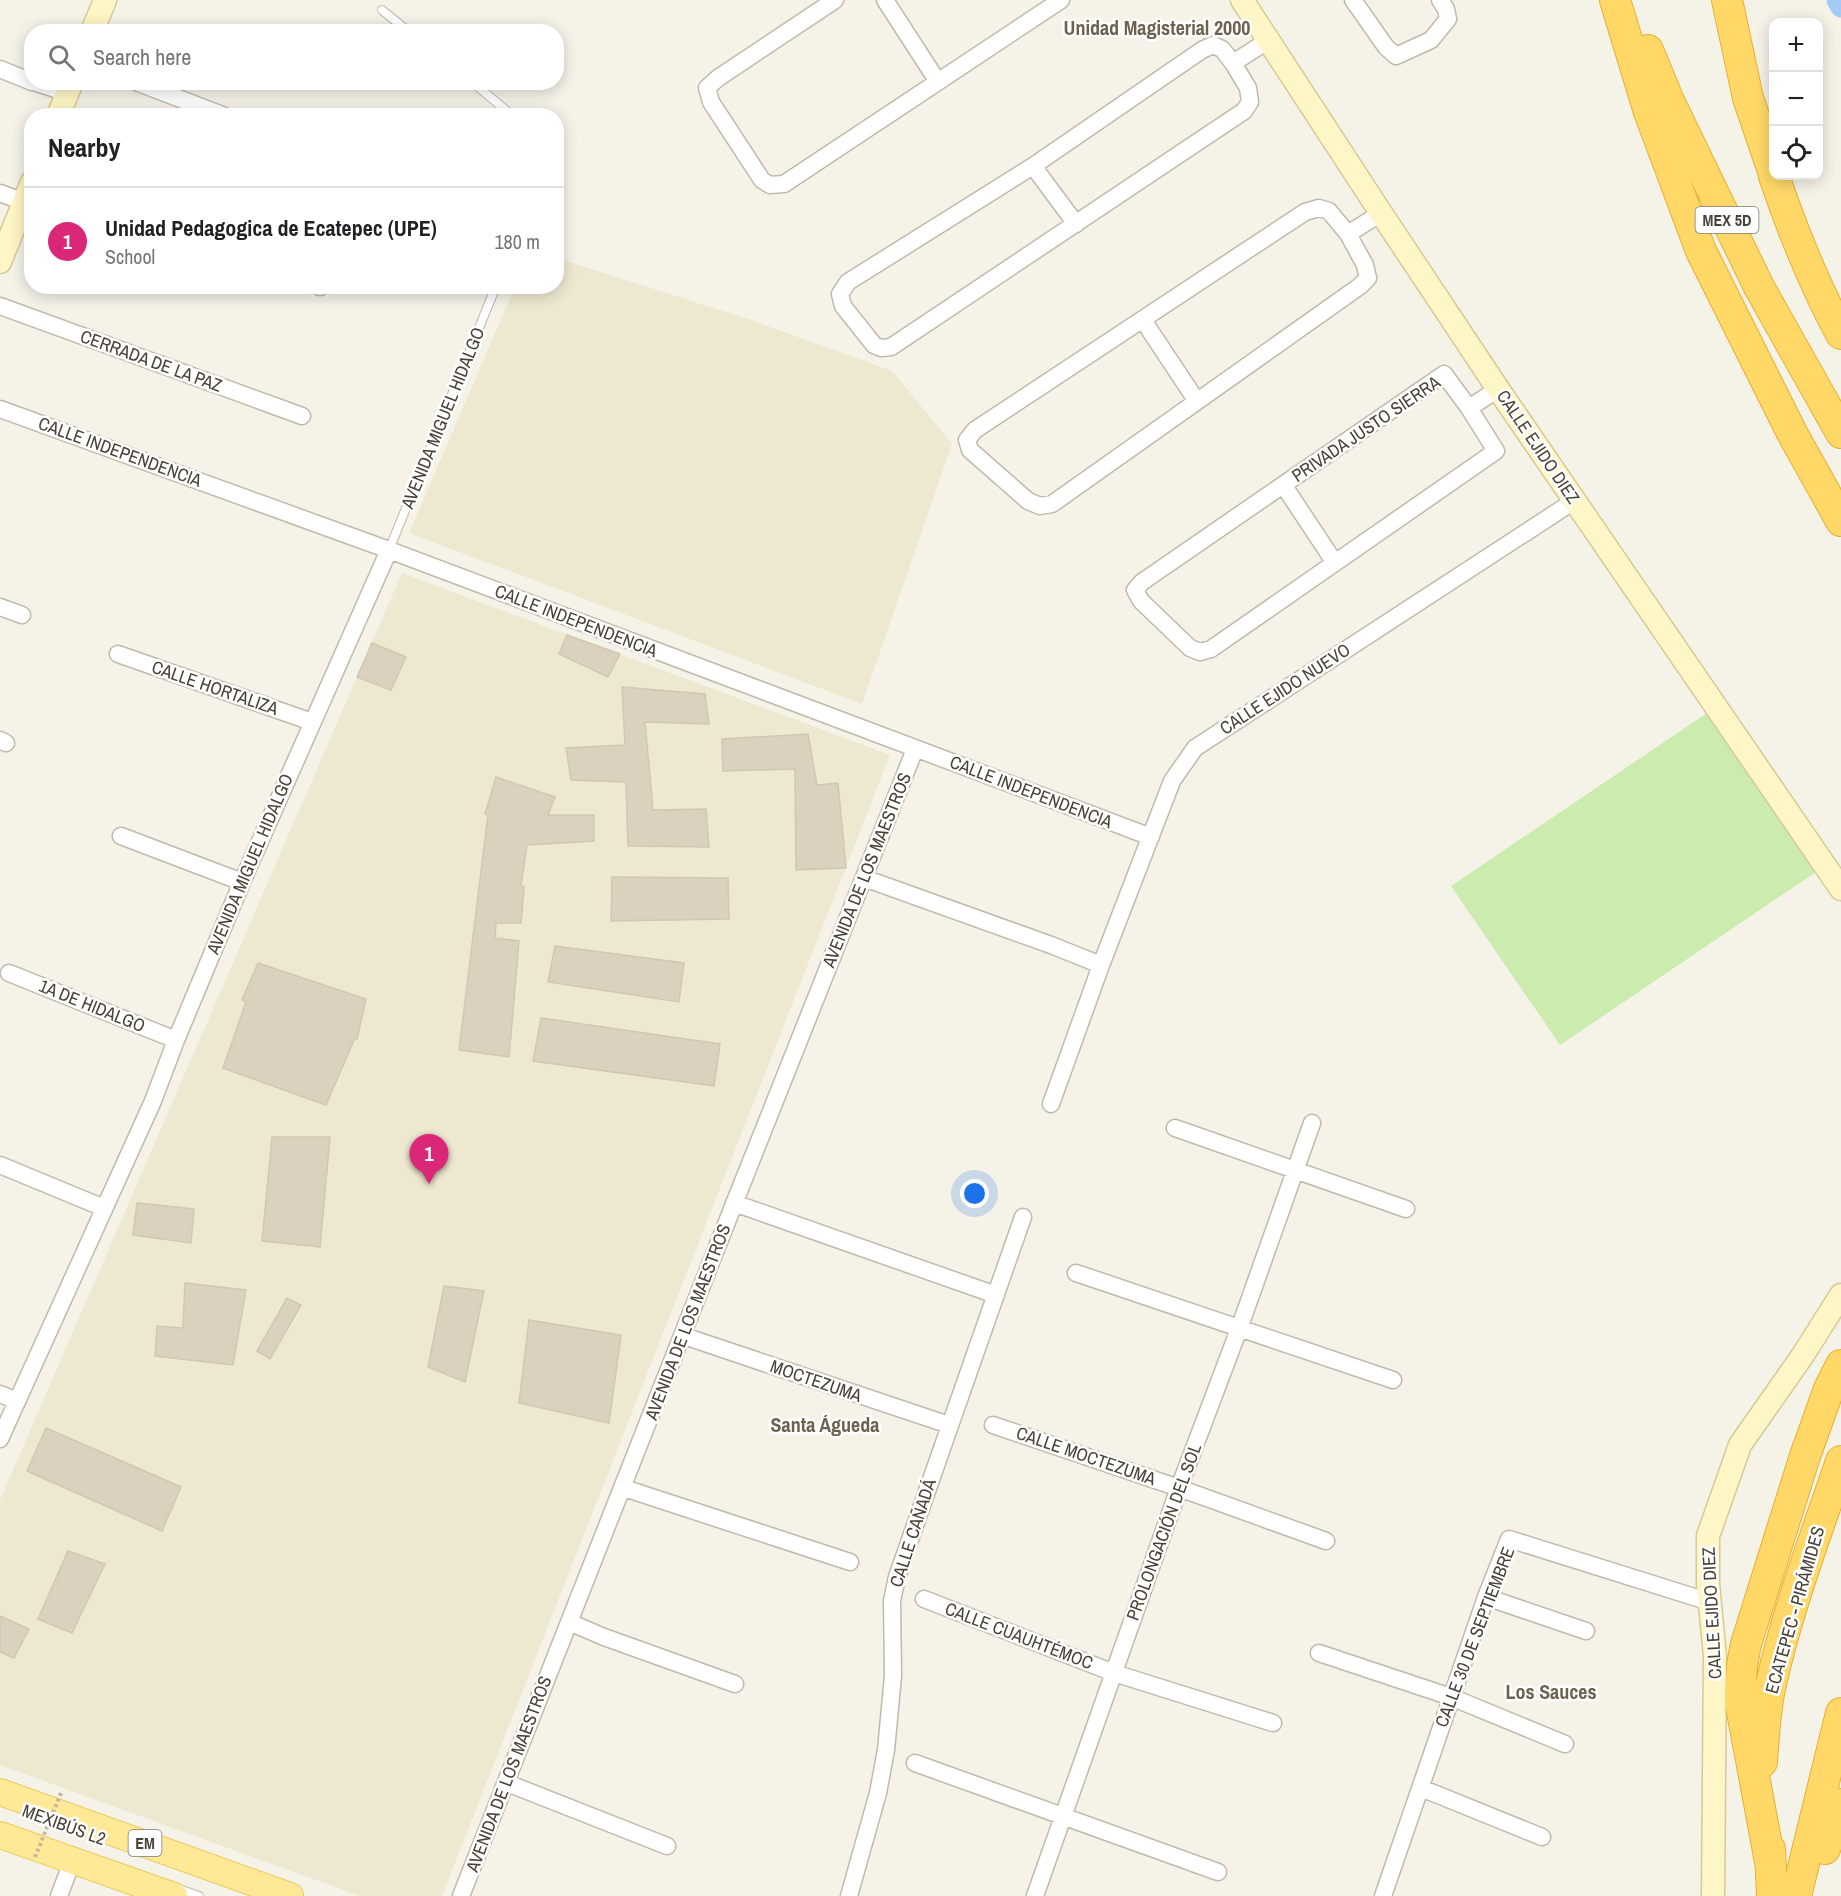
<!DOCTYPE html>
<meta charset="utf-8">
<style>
:root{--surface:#fff;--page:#f2f2f2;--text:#202124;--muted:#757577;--line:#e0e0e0;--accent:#db2777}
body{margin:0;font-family:"Archivo Narrow",sans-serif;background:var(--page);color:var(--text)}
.controls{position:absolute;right:18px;top:18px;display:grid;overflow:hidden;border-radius:12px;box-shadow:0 3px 15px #0003}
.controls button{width:54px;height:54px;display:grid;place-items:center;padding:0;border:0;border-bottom:2px solid var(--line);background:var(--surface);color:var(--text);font:30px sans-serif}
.you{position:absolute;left:975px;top:1194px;width:21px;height:21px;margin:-15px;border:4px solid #fff;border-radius:50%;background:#1a73e8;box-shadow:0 0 0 9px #1a73e833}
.badge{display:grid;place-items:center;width:39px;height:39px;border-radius:50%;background:var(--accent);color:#fff;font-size:20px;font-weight:700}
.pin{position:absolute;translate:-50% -50px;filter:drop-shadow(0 2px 3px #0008)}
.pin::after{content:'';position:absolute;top:32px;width:21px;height:18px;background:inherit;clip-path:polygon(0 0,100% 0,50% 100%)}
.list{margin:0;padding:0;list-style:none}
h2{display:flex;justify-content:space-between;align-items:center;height:78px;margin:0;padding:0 24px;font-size:26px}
h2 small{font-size:20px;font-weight:400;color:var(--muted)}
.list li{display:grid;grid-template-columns:39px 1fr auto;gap:18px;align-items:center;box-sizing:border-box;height:108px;padding:0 24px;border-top:2px solid var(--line)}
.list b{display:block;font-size:22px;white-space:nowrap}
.list p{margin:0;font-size:20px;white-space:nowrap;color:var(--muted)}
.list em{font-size:20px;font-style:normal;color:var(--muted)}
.icon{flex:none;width:33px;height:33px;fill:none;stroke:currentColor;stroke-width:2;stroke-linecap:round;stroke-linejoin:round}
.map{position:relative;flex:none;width:1841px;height:1896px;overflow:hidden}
.search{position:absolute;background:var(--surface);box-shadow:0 3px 15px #0003;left:24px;top:24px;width:540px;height:66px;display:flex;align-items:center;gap:15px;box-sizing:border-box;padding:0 21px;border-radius:24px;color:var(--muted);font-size:22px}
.panel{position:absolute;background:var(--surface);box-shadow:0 3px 15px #0003;left:24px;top:108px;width:540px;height:186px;border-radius:24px}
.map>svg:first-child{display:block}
.education{fill:#eee8d1}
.green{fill:#cbebaf}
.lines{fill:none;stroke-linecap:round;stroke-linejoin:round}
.canal{stroke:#a2ccf4;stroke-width:21}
.building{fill:#dad1bf;stroke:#d2c7af;stroke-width:1.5}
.lane-casing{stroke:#c1baaa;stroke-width:10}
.street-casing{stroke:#c1baaa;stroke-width:19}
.secondary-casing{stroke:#d7ca96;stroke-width:25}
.primary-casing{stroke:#e9cb61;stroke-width:28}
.highway-casing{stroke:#e5b032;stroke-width:32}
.lane{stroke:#fff;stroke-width:8}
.street{stroke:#fff;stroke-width:16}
.secondary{stroke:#fff6c7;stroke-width:22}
.primary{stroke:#ffe996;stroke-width:26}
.highway{stroke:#ffd868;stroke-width:30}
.path-bridge{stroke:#c3b89a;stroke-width:4;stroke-dasharray:3 3;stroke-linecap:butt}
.labels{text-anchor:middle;stroke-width:5;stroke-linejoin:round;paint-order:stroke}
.shield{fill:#fff;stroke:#7f7b72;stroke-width:1.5}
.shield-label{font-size:16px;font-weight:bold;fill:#484336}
.street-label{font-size:18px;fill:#484336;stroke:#fff}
.neighbourhood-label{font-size:20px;font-weight:bold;fill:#6c624d;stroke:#fff}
</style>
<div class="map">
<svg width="1841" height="1896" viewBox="0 0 1841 1896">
<rect width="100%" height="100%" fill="#f5f2e8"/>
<path class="education" d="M557,258L751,320L892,371L952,444L862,704L409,533L515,287L556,286Z
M402,573L890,755L442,1896H360L0,1765V1500Z"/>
<path class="green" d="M1713,709L1822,868L1560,1045L1451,886Z"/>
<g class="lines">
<path class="canal" d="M1837,0L1841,7"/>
</g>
<path class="building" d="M567,635L620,654L608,677L559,654Z
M372,643L406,657L391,690L357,677Z
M622,687L705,694L709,724L645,722L653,810L706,809L709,847L628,846L626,782L571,780L566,748L625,745Z
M808,734L817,785L838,783L846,868L796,870L795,769L723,771L722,739Z
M496,777L555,797L548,815H594V841L527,845L521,886L524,887L521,923H496L495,938L519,941L509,1057L459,1050L488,815L485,814Z
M612,877L728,878L729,919L611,921Z
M555,946L684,963L679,1002L548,982Z
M258,963L366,999L357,1039L355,1038L326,1105L223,1068L246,1002L242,1000Z
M541,1018L720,1044L714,1086L533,1061Z
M272,1137H330L320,1247L262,1241Z
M137,1203L194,1209L191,1243L133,1235Z
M185,1283L246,1290L233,1365L155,1356L157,1326L183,1328Z
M444,1286L484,1291L465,1382L428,1367Z
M287,1298L301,1305L270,1359L257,1351Z
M529,1320L621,1335L609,1423L519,1403Z
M46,1428L181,1487L162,1531L27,1471Z
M68,1551L105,1564L72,1633L38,1619Z
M0,1616L29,1629L14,1658L0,1652Z"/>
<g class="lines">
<g class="lane-casing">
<path id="lane" d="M382,10L409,32
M472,82L513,116
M389,550L496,286
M176,1888L199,1896"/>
</g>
<g class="street-casing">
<path id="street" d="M835,0L718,78L707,88L711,102L762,180L770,185L784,184L1061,0
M885,0L938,82
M1353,0L1386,47L1396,56L1431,40L1448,19L1446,9L1440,0
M1213,45L1222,49L1233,63L1248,88L1250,102L1244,111L891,347L881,348L874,345L843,306L840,294L848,282L1033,166L1202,50Z
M1233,63L1269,40
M0,69L32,82
M34,82L67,93
M136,82L225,116
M1033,166L1076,224
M0,193L24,202
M1319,208L1329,211L1348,234L1365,265L1368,278L1360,286L1052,504L1040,506L1028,501L970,450L967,440L975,430L1305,212Z
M1348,234L1381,213
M320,286V287
M0,306L302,416
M1143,320L1196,400
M1444,374L1469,408L1496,451L1211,649L1200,652L1190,648L1141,601L1135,590L1142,582Z
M1469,408L1498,389
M0,409L389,550L1151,837
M1284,486L1335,563
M0,607L22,615
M118,654L312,722
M0,740L6,743
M121,836L242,882
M864,878L1051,945L1101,965
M9,973L176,1040
M1051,1104L1101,965L1172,781L1195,748L1574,501
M1175,1128L1406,1209
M0,1165L104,1208
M734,1203L996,1295
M1076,1273L1393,1380
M684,1336L949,1425
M0,1394L17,1401
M993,1425L1179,1488L1326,1541
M0,1439L153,1101L176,1040L242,882L389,550
M624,1488L850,1562
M1486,1597L1586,1631
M924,1599L1114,1673L1273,1723
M569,1622L604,1637L735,1684
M1319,1653L1451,1697L1565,1744
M915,1763L1218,1872
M507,1783L667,1846
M1421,1788L1542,1837
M59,1896L73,1859
M461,1896C554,1666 644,1435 734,1204C793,1052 855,901 915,749
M849,1896L878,1793L886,1750L893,1676L892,1601L897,1577L1023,1217
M1035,1896L1179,1488L1239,1329L1312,1123
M1383,1896L1486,1597L1509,1539L1710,1602"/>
</g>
<g class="secondary-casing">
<path id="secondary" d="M1242,0L1381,213L1498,389L1841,889
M92,32L105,0
M58,116L72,82
M0,262L32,182
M1713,1896L1715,1656L1708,1584V1536L1740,1445L1803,1355L1841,1295"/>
</g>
<g class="primary-casing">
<path id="primary" d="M0,1792L290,1896
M0,1835L174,1896"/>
</g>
<g class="highway-casing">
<path id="highway" d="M1615,0L1649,112L1701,251L1792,433L1841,521
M1727,0L1748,98L1774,174
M1648,50L1669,101L1759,287L1841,433
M1774,176C1792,229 1814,284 1841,334
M1762,1762C1764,1736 1765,1709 1771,1684C1788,1608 1816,1535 1841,1461
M1770,1849L1772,1896
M1825,1849L1841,1804
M1771,1867L1740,1701L1742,1665L1746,1644L1805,1456L1829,1389L1841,1365
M1796,1896L1841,1713"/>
</g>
<use href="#lane" class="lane"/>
<use href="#street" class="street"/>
<use href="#secondary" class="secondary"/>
<use href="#primary" class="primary"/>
<use href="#highway" class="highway"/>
<path class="path-bridge" d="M35,1857L61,1793"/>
</g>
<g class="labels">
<g class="shield">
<rect x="1695.5" y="207" width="63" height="26" rx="4.5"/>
<rect x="128.5" y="1830" width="33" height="26" rx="4.5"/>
</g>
<g class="shield-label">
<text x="1727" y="226">MEX 5D</text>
<text x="145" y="1849">EM</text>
</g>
<g class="street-label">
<text transform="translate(151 361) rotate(20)" y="6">CERRADA DE LA PAZ</text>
<text transform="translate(443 418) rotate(-68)" y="6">AVENIDA MIGUEL HIDALGO</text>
<text transform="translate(1366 429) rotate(-34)" y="6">PRIVADA JUSTO SIERRA</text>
<text transform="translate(1538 447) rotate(56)" y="6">CALLE EJIDO DIEZ</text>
<text transform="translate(120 452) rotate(20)" y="6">CALLE INDEPENDENCIA</text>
<text transform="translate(576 621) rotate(21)" y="6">CALLE INDEPENDENCIA</text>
<text transform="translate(215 688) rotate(19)" y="6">CALLE HORTALIZA</text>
<text transform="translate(1285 689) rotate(-33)" y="6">CALLE EJIDO NUEVO</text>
<text transform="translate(1031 792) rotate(21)" y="6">CALLE INDEPENDENCIA</text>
<text transform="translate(250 864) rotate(-67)" y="6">AVENIDA MIGUEL HIDALGO</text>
<text transform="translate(867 870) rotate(-68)" y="6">AVENIDA DE LOS MAESTROS</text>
<text transform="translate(92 1006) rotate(22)" y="6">1A DE HIDALGO</text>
<text transform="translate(688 1322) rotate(-69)" y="6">AVENIDA DE LOS MAESTROS</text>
<text transform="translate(816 1381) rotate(19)" y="6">MOCTEZUMA</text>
<text transform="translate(1086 1456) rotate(19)" y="6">CALLE MOCTEZUMA</text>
<text transform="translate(1164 1532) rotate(-70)" y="6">PROLONGACIÓN DEL SOL</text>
<text transform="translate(913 1533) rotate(-72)" y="6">CALLE CAÑADÁ</text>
<text transform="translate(1795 1610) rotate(-74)" y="6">ECATEPEC - PIRÁMIDES</text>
<text transform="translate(1712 1613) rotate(-93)" y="6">CALLE EJIDO DIEZ</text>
<text transform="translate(1019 1636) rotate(21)" y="6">CALLE CUAUHTÉMOC</text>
<text transform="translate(1475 1637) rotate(-69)" y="6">CALLE 30 DE SEPTIEMBRE</text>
<text transform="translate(509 1774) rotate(-69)" y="6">AVENIDA DE LOS MAESTROS</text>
<text transform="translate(64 1825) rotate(20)" y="6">MEXIBÚS L2</text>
</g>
<g class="neighbourhood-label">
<text x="1157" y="35">Unidad Magisterial 2000</text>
<text x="825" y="1432">Santa Águeda</text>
<text x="1551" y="1699">Los Sauces</text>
</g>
</g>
</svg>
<div class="controls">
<button>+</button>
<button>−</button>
<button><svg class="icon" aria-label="locate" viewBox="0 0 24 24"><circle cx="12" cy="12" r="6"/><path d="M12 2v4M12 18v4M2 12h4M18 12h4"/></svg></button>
</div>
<div class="you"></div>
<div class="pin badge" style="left:429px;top:1184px">1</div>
<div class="search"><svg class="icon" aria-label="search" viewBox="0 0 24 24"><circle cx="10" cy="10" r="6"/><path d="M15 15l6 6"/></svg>Search here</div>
<section class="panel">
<h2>Nearby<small></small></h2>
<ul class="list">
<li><span class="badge">1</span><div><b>Unidad Pedagogica de Ecatepec (UPE)</b><p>School</p></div><em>180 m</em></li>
</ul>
</section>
</div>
